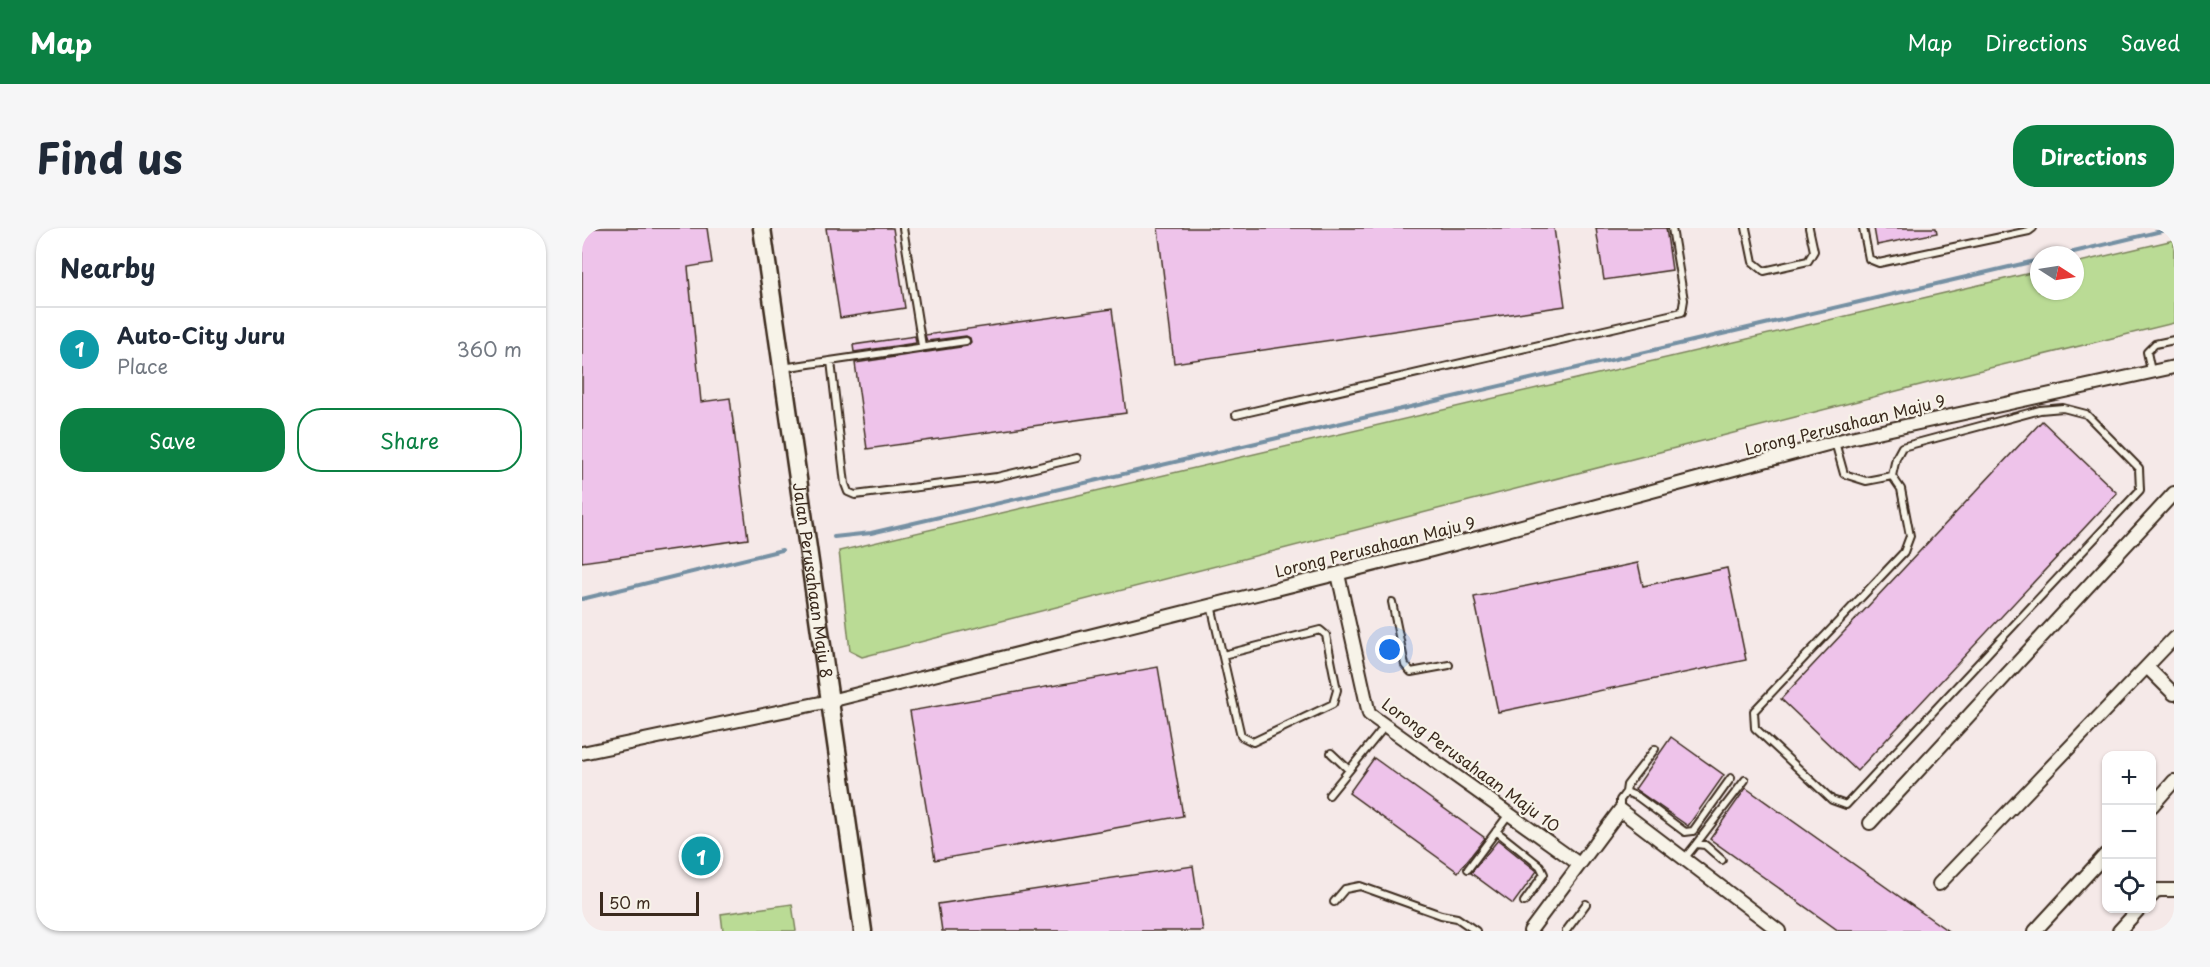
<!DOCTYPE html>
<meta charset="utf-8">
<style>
:root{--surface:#fff;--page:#f6f6f7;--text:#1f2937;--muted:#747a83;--line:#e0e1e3;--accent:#0b8043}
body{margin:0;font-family:"Playpen Sans",sans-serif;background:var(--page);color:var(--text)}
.controls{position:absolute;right:18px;bottom:18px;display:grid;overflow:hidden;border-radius:12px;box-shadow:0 2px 4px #0004}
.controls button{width:54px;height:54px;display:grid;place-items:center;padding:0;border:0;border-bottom:2px solid var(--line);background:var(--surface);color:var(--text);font:30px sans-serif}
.compass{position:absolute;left:1448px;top:18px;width:54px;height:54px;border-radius:50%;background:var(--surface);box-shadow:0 2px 4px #0004;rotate:102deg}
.scale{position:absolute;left:18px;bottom:15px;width:99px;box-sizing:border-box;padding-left:6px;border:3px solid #3b2a1e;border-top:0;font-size:16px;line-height:21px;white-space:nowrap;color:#3b2a1e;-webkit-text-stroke:4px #f7f3e8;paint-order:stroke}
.you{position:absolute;left:808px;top:422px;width:21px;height:21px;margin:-15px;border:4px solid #fff;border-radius:50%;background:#1a73e8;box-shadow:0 0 0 9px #1a73e833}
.badge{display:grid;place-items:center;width:39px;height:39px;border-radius:50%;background:var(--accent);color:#fff;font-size:20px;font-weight:700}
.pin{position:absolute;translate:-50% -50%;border:3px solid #fff;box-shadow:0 2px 6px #0006}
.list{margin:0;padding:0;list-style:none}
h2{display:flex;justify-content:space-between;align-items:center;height:78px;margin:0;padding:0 24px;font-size:26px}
h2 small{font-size:20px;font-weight:400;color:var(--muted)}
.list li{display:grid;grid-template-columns:39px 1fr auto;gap:18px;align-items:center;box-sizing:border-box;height:84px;padding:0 24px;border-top:2px solid var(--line)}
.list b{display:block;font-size:22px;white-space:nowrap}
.list p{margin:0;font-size:20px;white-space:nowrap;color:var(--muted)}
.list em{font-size:20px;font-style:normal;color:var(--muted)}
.actions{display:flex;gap:12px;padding:18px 24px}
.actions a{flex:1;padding:14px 0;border:2px solid var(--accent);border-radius:24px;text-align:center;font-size:21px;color:var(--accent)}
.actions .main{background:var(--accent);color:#fff}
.icon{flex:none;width:33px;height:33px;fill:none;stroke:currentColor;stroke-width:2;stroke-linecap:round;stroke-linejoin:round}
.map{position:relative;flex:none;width:1592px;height:703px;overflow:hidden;border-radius:24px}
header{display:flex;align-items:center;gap:36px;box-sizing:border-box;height:84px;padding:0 30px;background:var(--accent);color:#fff}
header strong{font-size:28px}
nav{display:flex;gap:33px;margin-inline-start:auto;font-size:21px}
.intro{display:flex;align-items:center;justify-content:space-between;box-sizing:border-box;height:144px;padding:0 36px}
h1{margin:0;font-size:42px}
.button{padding:15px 27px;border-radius:24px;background:var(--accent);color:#fff;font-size:21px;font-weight:700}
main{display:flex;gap:36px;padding:0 36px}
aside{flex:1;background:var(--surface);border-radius:24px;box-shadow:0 2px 4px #0004}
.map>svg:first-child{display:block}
.green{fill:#badb95;stroke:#7a825a;stroke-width:1.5}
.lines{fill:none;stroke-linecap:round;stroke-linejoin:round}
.stream{stroke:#7590a3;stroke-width:4}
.building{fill:#eec3ea;stroke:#3b2a1e;stroke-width:1.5}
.lane-casing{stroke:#3b2a1e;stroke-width:10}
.street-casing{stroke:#3b2a1e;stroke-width:16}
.secondary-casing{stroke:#3b2a1e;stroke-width:21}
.lane{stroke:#f7f3e8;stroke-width:6}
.street{stroke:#f7f3e8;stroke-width:12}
.secondary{stroke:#f7f3e8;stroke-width:16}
.labels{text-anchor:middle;stroke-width:4.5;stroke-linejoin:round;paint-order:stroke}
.street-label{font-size:16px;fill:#3b2a1e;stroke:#f7f3e8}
</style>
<header>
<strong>Map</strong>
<nav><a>Map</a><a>Directions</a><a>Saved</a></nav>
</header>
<div class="intro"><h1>Find us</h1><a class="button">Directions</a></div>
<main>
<aside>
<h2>Nearby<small></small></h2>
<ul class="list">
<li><span class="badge" style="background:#0f9aa8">1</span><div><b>Auto-City Juru</b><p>Place</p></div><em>360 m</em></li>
</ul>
<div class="actions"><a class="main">Save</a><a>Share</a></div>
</aside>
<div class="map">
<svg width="1592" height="703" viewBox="0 0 1592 703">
<rect width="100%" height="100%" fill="#f5e9e8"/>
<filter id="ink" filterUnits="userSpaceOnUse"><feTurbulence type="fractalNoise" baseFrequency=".0167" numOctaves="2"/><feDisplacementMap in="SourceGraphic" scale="12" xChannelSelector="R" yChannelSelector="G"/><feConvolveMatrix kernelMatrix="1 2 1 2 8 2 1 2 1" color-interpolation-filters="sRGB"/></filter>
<g filter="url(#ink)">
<path class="green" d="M1592,12V95L1342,156L280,429L268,423L257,323L1457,43V63H1493V35Z
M210,676L214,703H141L139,686Z"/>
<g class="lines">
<path class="stream" d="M1479,27L1592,0
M252,309L289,305L1457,32
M0,371L200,322"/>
</g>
<path class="building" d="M0,0H125L130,35L106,39L119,174L148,170L166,311L0,334Z
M244,0H311L323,80L258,90Z
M576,0H972L983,78L592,135Z
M1014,0H1084L1090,42L1022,52Z
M1292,0H1354L1355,5L1295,17Z
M530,81L544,185L285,221L273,135L385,118L389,114L388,110L384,108L345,113L343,107Z
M333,108L334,115L272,124L271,117Z
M1460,193L1535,265L1275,543L1199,471Z
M1056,335L1061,358L1145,340L1164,432L916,484L892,369Z
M576,439L601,588L353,632L328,483Z
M1089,509L1142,547L1106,598L1053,561Z
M792,530L903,610L876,644L767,565Z
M1164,560L1366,703H1257L1128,611Z
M916,612L955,643L931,676L889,645Z
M611,638L621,703H360L356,676Z"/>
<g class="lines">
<g class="lane-casing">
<path id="lane" d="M321,0L340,118
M1164,0L1171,34L1182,43L1226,33L1232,23L1227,0
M1281,0L1287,31L1297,35L1447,3L1451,0
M249,133L263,256L266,264L273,267L415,249L495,230
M200,140L384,113
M1569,143L1565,124L1573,116L1592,112
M1481,180L1504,186L1557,240L1558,262L1264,577L1250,572L1173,500L1172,483L1322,324L1328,308L1319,261L1310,248L1314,230L1320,219L1458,182Z
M654,187L1100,84L1102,72L1090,0
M1253,214L1262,246L1284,253L1310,248
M810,374L823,437L829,444L867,437
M629,377L659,508L671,514L751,476L755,462L744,407L738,402L641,427
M749,525L767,542
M1044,564L1045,557L1073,521
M747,567L803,498
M1038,582V572L1044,564L1056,569L1103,604L1111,603L1149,550
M914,603L958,638L962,646L942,674
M1114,616L1163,552
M1102,631L1114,616L1123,617L1140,632
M886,641L927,586
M752,674L763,661L778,658L859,687L875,690L894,703
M984,703L1004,676"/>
</g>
<g class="street-casing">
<path id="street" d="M756,346L787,486L997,636
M1565,439L1592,466
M0,525L248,473L850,322L1268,210L1592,139
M1570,578L1592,553
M1288,595L1592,265
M1357,656L1592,410
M1570,668L1575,662H1592
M948,703L1038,582L1197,703
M1453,703L1524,626
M1537,703L1558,680"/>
</g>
<g class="secondary-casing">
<g id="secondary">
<path id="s1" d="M180,0L281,703"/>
</g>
</g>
<use href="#lane" class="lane"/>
<use href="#street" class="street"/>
<use href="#secondary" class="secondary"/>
</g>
</g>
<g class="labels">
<g class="street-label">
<text transform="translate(1263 197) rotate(-14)" y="6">Lorong Perusahaan Maju 9</text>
<text transform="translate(793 319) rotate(-14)" y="6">Lorong Perusahaan Maju 9</text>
<text dy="6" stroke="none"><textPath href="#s1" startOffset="356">Jalan Perusahaan Maju 8</textPath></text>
<text transform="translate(889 537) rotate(36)" y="6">Lorong Perusahaan Maju 10</text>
</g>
</g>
</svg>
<div class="controls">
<button>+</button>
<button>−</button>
<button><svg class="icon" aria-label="locate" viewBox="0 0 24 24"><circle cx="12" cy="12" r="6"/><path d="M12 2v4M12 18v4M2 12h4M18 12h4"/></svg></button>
</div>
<svg class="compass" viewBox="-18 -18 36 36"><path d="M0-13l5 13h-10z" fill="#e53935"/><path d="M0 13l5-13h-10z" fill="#747a83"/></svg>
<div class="scale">50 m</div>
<div class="you"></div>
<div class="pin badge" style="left:119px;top:628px;background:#0f9aa8">1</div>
</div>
</main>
